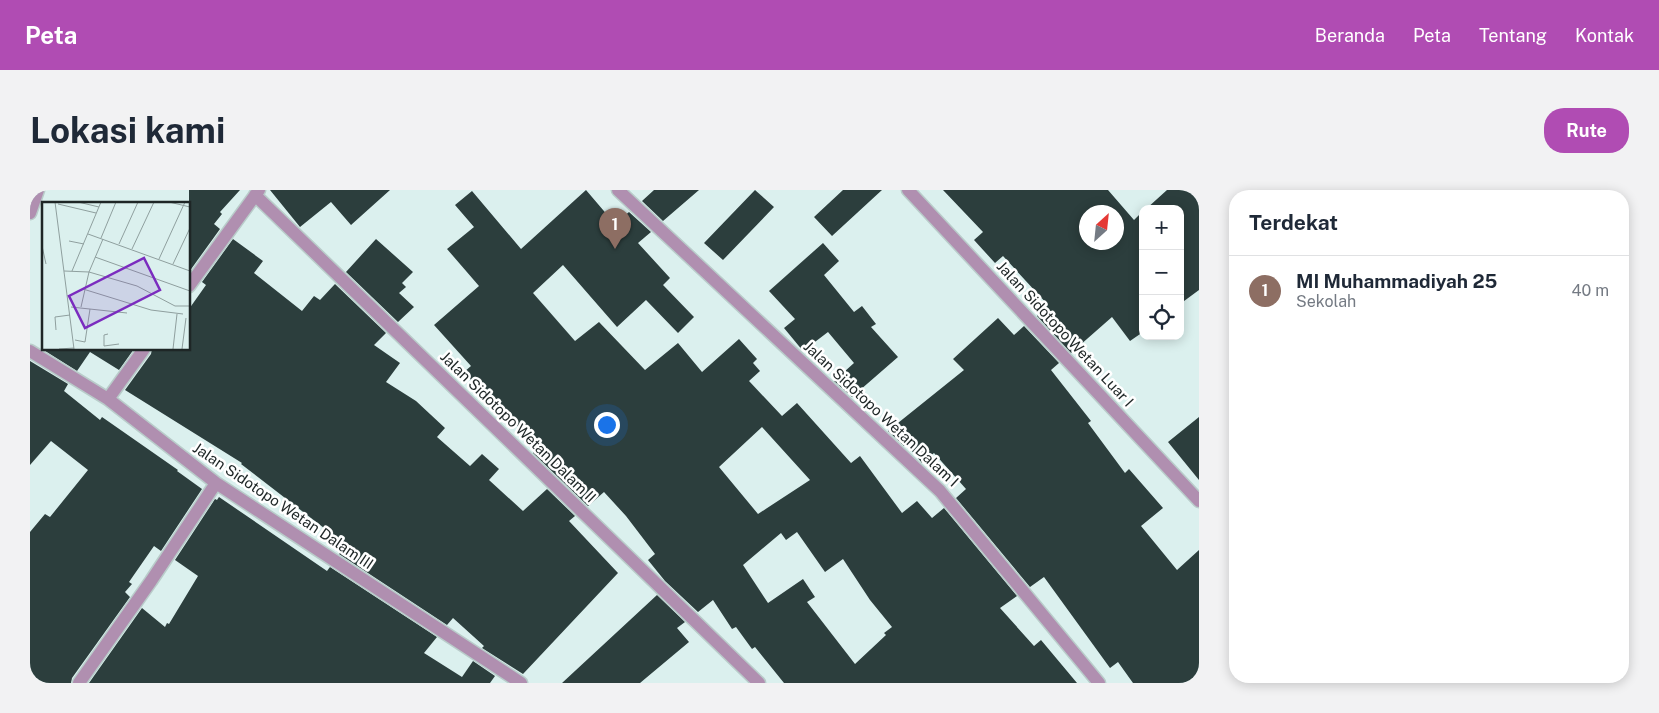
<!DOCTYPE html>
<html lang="id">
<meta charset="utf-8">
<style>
:root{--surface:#fff;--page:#f2f2f3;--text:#1f2937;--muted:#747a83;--line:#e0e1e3;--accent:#b04cb3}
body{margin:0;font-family:"Public Sans",sans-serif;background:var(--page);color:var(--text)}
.controls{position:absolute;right:15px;top:15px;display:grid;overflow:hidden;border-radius:10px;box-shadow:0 2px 12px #0003}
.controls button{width:45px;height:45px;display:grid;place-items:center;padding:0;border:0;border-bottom:1px solid var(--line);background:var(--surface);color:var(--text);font:25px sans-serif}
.compass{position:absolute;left:1049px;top:15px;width:45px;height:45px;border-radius:50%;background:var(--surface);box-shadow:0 2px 12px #0003;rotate:27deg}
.you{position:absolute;left:576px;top:234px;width:18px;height:18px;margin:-12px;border:4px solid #fff;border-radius:50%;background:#1a73e8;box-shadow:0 0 0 8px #1a73e833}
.badge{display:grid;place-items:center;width:32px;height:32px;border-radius:50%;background:var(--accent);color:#fff;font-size:16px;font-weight:700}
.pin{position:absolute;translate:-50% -41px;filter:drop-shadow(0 1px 2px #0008)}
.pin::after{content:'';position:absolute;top:26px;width:18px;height:15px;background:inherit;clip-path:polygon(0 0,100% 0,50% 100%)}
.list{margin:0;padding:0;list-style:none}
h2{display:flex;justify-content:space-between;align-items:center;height:65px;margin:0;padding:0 20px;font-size:21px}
h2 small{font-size:16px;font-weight:400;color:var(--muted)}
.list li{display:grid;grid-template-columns:32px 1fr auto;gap:15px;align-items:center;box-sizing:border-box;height:70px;padding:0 20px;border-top:1px solid var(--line)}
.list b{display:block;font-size:19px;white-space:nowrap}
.list p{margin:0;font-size:16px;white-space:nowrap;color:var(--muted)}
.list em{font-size:16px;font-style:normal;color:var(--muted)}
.icon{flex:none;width:28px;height:28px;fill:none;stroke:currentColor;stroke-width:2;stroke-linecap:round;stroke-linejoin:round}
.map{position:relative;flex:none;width:1169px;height:493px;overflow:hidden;border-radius:20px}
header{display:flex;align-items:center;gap:30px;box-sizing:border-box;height:70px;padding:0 25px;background:var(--accent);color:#fff}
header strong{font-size:24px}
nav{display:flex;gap:28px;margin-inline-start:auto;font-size:18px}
.intro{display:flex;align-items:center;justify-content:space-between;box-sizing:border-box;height:120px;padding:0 30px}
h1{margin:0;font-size:35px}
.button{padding:12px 22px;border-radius:20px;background:var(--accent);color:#fff;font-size:18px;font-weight:700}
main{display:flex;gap:30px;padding:0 30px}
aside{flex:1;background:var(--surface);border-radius:20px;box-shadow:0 2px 12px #0003}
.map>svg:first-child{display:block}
.building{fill:#2c3e3d;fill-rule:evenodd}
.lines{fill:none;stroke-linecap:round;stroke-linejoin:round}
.street-casing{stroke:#b9ccca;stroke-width:15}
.street{stroke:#b08fb0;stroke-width:12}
.labels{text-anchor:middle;stroke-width:5;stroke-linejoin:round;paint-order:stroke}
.street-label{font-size:15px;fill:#1e2626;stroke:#fff}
.inset-road{fill:none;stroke:#8f9f9e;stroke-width:1}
.view{fill:#7b2cbf;fill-opacity:0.15;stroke:#7b2cbf;stroke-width:2.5}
.inset-edge{fill:none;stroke:#1e2626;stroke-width:2.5}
</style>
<header>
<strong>Peta</strong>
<nav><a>Beranda</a><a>Peta</a><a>Tentang</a><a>Kontak</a></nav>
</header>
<div class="intro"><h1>Lokasi kami</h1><a class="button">Rute</a></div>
<main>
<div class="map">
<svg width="1169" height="493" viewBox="0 0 1169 493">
<rect width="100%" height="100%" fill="#dbf0ee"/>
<path class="building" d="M159,0H210L190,22L192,24L184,34L190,39L159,82Z
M240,0H360L321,35L301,12L270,37Z
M556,0L585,34L599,22L621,42L608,53L640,88L633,95L664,127L648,143L616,110L587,137L533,75L503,103L545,151L569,132L615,180L648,153L672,182L709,149L727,169L723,173L730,181L719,191L752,226L767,213L821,273L830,266L872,323L887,311L902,328L914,318L987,406L970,418L1004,456L1011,450L1047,493H754L725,457L722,459L706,437L702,439L683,410L668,422L635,391L618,370L625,364L596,326L574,302L558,316L503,263L508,258L478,226L477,227L451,197L449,199L434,182L441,176L404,135L449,96L417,59L444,37L425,15L442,1L491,59ZM732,237L780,290L728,324L689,277ZM767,342L795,382L813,369L840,410L862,437L854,443L856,445L825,474L777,412L785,407L773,389L738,413L713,375L751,343L756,350Z
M624,0H669L633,31L612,11Z
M725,0L744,17L693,70L674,53Z
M813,0H852L802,46L784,27Z
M913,0H1078L1104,30L1113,21V142L1100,151L1082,127L1041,163L1007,126L1018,115L973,66L965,73L944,50L953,42ZM1056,22H1086V52H1056Z
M1137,0H1169V100L1150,114V19H1116Z
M203,49L233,71L224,83L272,121L284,106L290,110L305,94L356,143L344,155L370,173L356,192L386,211L415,238L407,247L440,276L452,264L469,279L459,290L493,321L517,299L545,326L539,331L588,383L493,484L452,458L454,456L423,428L417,435L309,364L316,355L211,274L212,273L95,200L121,164L122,159H159V119L176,95L172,92Z
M346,49L383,82L372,93L376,97L369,103L384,117L368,132L316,82Z
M793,53L809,71L794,85L824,122L832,116L846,134L841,137L868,167L822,207L804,191L824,173L798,142L773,161L754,138L765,129L739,101Z
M968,128L984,145L994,136L1029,173L1021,180L1061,231L1058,233L1095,283L1099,279L1133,318L1111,336L1147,380L1169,360V493H1103L1088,472L1080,478L1014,387L1000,397L926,308L936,299L904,263L892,273L876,254L874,256L858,241L934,180L923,169Z
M12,159H104L89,180L60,162L47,181Z
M0,171L38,194L34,201L70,230L72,227L148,280L147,281L172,299L131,361L124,356L99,392L102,394L95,402L100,407L42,488L41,493H0V342L15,324L20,327L58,280L21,251L0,275Z
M1169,227V290L1138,252Z
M189,307L297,381L300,377L407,447L394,463L432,487L443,471L465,486L460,493H59L112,418L135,437L137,433L139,434L168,386L145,370L185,309L187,310Z
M627,405L655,432L647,438L659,452L610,493H532Z"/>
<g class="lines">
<g class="street-casing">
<path id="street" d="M588,0L910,301L1069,493
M878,0L1169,311
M225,5L729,493
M0,23L8,0
M159,96L229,0
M0,161L78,209L186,293L491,493
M78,209L114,159
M49,493L121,391L186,293"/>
</g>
<use href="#street" class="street"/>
</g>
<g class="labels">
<g class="street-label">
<text transform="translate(1035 144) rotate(47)" y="5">Jalan Sidotopo Wetan Luar I</text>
<text transform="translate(851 224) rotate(43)" y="5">Jalan Sidotopo Wetan Dalam I</text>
<text transform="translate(488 237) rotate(44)" y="5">Jalan Sidotopo Wetan Dalam II</text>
<text transform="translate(253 316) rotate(34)" y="5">Jalan Sidotopo Wetan Dalam III</text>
</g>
</g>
<g transform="translate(12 12)">
<rect width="148" height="148" fill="#dbf0ee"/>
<path class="inset-road" d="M13,0L32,147M36,0L57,5M127,0L148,5M16,2L54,11M46,32L148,69M59,36L74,0M27,39L42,42M77,42L96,0M0,44L4,62M90,47L112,0M53,55L148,89M117,57L143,0M131,62L148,26M22,69L47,70L95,84L133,104H148M30,69L59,0M41,87L109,108L141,112M29,105L85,111M39,105L47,70L61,37M14,128L13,115L28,113M66,132L62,133V144L77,142M33,138L43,140L48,107M17,147L32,146M131,147L135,112M140,147L144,116"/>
<path class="view" d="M102,56L118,88L43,126L27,94Z"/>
<rect width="148" height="148" class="inset-edge"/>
</g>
</svg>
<div class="controls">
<button>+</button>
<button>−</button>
<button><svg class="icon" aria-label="locate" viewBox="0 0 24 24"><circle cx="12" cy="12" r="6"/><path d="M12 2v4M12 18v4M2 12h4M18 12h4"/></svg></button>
</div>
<svg class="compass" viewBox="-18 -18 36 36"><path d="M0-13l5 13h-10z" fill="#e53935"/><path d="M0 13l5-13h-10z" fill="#747a83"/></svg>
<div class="you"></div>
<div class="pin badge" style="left:585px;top:59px;background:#8d6e63">1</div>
</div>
<aside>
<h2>Terdekat<small></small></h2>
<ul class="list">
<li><span class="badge" style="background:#8d6e63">1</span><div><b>MI Muhammadiyah 25</b><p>Sekolah</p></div><em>40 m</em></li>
</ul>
</aside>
</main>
